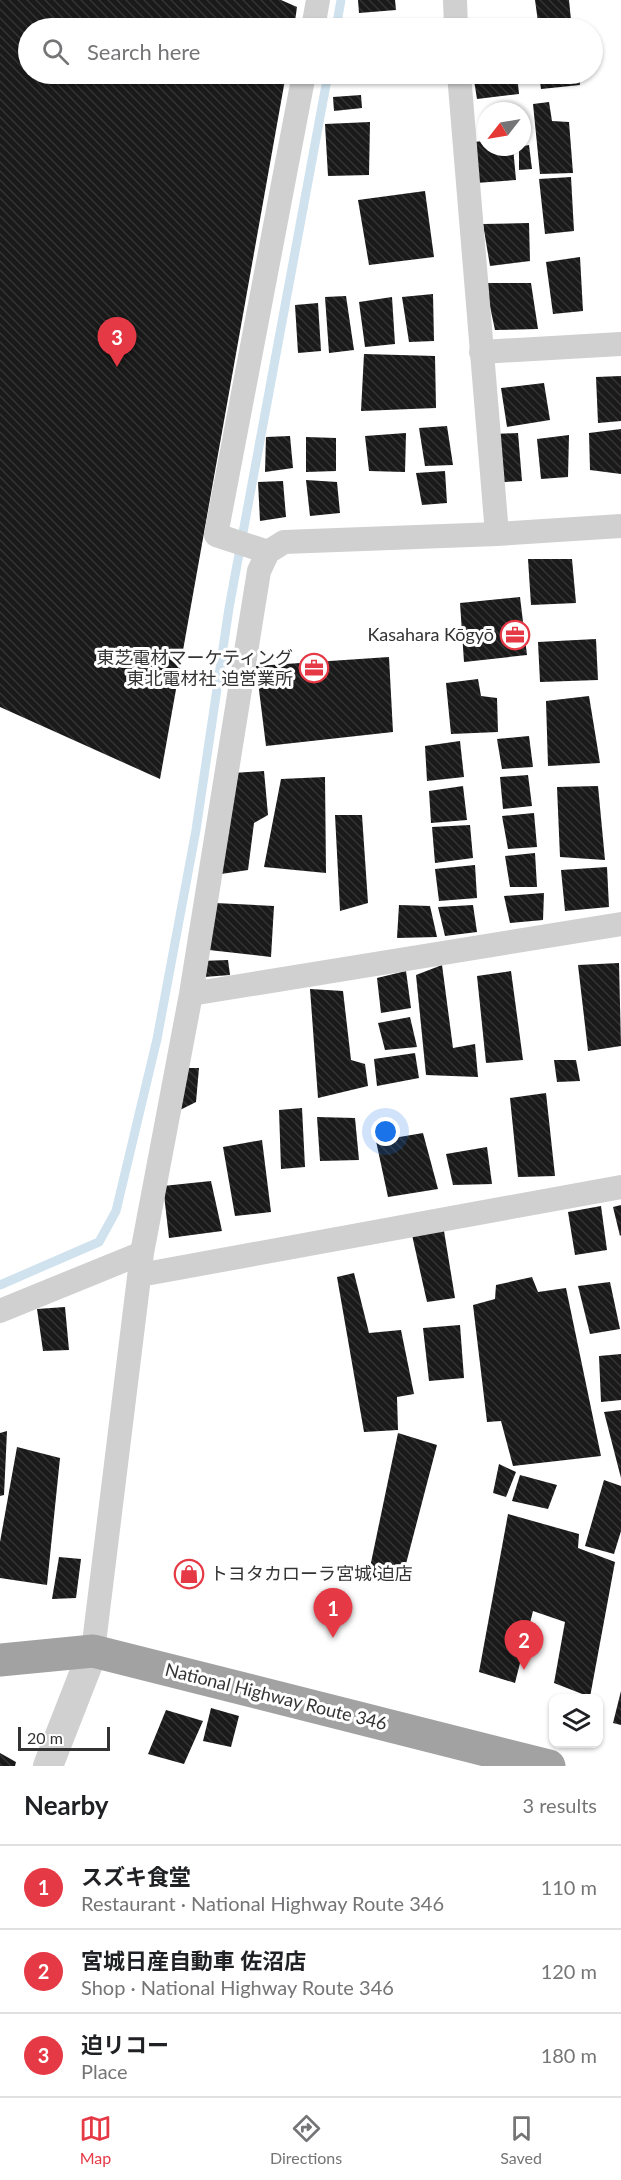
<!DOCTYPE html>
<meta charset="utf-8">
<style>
:root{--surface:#fff;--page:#f2f2f2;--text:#202124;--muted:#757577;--line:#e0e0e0;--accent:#e63946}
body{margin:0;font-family:Lato,"Noto Sans JP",sans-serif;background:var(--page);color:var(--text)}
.controls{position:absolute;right:18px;bottom:18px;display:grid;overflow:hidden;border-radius:12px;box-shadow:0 2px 4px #0004}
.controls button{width:54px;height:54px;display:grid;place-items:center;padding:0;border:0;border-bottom:2px solid var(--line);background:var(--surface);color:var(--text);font:30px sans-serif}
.compass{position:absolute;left:477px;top:102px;width:54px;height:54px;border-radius:50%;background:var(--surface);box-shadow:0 2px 4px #0004;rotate:239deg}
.scale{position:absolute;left:18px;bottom:15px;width:92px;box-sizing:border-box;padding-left:6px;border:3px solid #333;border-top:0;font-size:16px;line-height:21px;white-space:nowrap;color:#333;-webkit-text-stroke:4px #fff;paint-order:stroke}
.you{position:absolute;left:386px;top:1132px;width:21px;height:21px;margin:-15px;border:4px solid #fff;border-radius:50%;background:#1a73e8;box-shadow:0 0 0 9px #1a73e833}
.badge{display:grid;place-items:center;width:39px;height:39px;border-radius:50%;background:var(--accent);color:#fff;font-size:20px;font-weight:700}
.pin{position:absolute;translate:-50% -50px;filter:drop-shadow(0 2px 3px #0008)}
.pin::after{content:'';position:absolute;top:32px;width:21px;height:18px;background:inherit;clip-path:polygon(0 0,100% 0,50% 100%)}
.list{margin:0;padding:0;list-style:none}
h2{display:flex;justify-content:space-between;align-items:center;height:78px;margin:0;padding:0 24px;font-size:26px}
h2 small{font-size:20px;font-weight:400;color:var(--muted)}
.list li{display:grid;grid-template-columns:39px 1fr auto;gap:18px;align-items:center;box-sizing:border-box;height:84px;padding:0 24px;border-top:2px solid var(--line)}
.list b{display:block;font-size:22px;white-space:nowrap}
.list p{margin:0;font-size:20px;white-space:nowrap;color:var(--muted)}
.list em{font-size:20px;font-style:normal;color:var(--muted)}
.icon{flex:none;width:33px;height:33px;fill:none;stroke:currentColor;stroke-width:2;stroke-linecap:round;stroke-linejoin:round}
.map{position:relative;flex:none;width:621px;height:1766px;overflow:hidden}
.search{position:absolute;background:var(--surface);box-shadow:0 2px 4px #0004;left:18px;right:18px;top:18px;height:66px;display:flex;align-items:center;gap:15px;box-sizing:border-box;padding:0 21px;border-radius:33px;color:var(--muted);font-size:22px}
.sheet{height:330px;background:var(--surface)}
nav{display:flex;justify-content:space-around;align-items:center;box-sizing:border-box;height:84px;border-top:2px solid var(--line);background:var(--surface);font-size:16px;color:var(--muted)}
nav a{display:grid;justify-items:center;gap:3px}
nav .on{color:var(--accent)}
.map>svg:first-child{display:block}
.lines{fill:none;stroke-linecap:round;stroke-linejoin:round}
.stream{stroke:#cfe2ee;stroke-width:9}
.building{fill:url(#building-back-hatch)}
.minor{stroke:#d0d0d0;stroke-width:24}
.tertiary{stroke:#d0d0d0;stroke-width:30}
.trunk{stroke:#a2a2a2;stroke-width:33}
.labels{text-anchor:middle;stroke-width:6;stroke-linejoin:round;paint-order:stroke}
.poi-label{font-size:18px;fill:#333;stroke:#fff;text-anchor:end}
.street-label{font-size:18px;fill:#333;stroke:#fff}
</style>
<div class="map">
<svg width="621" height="1766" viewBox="0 0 621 1766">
<defs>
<pattern id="building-back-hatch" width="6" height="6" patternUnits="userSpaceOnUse" patternTransform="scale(1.5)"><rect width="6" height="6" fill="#1a1a1a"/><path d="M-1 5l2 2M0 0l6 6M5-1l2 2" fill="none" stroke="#333"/></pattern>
</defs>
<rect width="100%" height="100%" fill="#fff"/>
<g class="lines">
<path class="stream" d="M336,28L341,0
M0,1285L99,1242L116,1211L157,1039L196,830L229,608L328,74"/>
</g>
<path class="building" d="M0,0H281L297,7L294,28H28V74H286L160,779L0,707Z
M358,0H395L396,10L359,13Z
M535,0H569L571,20L538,22Z
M473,74H517L519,94L477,99Z
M539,74H579L580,85L541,89Z
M361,95L362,108L334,111L333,97Z
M549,102L552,121L569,122L573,173L540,174L533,104Z
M370,122L369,175L328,176L325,124Z
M486,141V147H513L516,180L476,183L472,142Z
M529,145L532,169L519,170V147Z
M571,177L574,231L545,234L539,179Z
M425,191L434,257L369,265L358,200Z
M529,223L530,261L490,266L483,224Z
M580,257L583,311L553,314L546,262Z
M485,283H531L538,329L495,330Z
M433,294L434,341L409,342L402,297Z
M346,296L354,350L329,353L325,297Z
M392,297L395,344L365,347L359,302Z
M318,303L321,351L298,353L295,305Z
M364,354L435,356L436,408L361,411Z
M621,376V421L598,423L596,377Z
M544,383L550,420L507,427L501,388Z
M447,426L453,465L425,466L419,428Z
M621,429V474L590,470L589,433Z
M406,433L405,472L369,471L365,436Z
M518,433L522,481L504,482L494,434Z
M569,435L568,477L541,479L537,439Z
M290,436L293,468L265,472L266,437Z
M306,437L336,438V471L306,472Z
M445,471L447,503L422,505L416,473Z
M306,480L337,482L340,513L310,516Z
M283,481L286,517L260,521L258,482Z
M528,559H572L576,603L531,605Z
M520,597L527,655L464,662L460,603Z
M596,639L598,680L540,682L538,642Z
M389,657L393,732L266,746L256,666Z
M478,679L481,696L497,698L498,732L451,734L446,683Z
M589,696L600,763L548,766L546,701Z
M529,736L533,767L502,769L497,739Z
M460,741L464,777L427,781L425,746Z
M264,771L268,815L254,823L248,870L221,874L233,773Z
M528,775L532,806L503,809L500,777Z
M325,777L326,873L264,867L281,779Z
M463,786L467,820L431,823L429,791Z
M598,786L605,860L560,857L557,787Z
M534,813L537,847L508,849L502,816Z
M335,815H362L368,903L340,911Z
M470,825L473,858L435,863L432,827Z
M535,853L537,887H510L505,856Z
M475,865L477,898L439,901L435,869Z
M607,867L609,907L565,911L561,870Z
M544,893L543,920L510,923L504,896Z
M215,903L274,906L271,957L209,950Z
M399,905L430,906L437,937L397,938Z
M473,905L477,932L445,936L438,907Z
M228,960L230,975L204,977L201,961Z
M619,963L621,1046L588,1051L578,965Z
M442,965L453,1048L475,1044L478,1077L426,1075L416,975Z
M406,971L411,1008L381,1013L377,978Z
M511,971L523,1060L486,1063L477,976Z
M310,989L343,991L351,1060L365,1064L368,1086L318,1098Z
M410,1017L417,1047L385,1050L378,1023Z
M415,1053L419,1078L377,1086L374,1059Z
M554,1060H576L580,1081L557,1082Z
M182,1068H199L196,1102L178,1111Z
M546,1093L555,1176L518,1177L510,1098Z
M302,1108L305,1167L281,1169L279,1110Z
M317,1117L355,1118L359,1160L320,1161Z
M423,1133L438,1189L388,1197L376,1141Z
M262,1140L271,1212L235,1216L223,1147Z
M487,1147L492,1184L453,1185L446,1154Z
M211,1181L222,1231L169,1238L163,1186Z
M621,1205V1235L620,1236L613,1207Z
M601,1206L607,1250L575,1255L568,1212Z
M444,1231L455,1298L427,1302L412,1235Z
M354,1273L369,1333L401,1330L414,1394L397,1397L398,1430L364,1432L337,1277Z
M532,1277L538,1292L566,1288L601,1456L513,1466L501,1421L487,1422L473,1305L495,1299L496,1285Z
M610,1282L620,1329L590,1334L578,1286Z
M65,1307L69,1350L43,1351L37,1309Z
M460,1325L464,1378L429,1381L423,1328Z
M621,1354V1400L601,1402L599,1356Z
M621,1410V1478L604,1412Z
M7,1431L4,1495L0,1496V1433Z
M398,1433L437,1445L401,1583L368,1577Z
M17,1447L60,1458L47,1585L0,1578V1542Z
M499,1464L516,1472L506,1497L493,1493Z
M520,1475L557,1485L548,1509L512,1501Z
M604,1480L621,1486V1531L614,1554L585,1546Z
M508,1514L579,1534L578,1548L615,1562L590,1697L554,1683L565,1622L533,1611L515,1683L479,1672Z
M59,1557L81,1559L76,1598L52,1599Z
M621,1691V1725L613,1723Z
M211,1708L239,1716L231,1747L203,1741Z
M166,1710L203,1721L184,1764L148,1754Z
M0,1753L16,1762L15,1766H0Z"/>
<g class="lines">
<path class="minor" d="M455,0L456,28
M313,28L318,0
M459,74L497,534
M481,352L621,344
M268,552L216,535L304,74
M191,994L621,924
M140,1275L621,1187
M0,1311L142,1253
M93,1651L142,1253L191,994L259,571L268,552L284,542L497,534L621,526"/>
<path class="tertiary" d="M48,1766L93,1651"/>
<path class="trunk" d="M0,1660L93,1651L549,1766"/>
</g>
<defs>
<g id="office-ring" transform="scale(1.5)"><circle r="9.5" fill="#fff" stroke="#e63946" stroke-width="1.5"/><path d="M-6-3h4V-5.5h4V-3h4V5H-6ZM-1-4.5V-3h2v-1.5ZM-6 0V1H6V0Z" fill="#e63946"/></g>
<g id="shop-ring" transform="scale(1.5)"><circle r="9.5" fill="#fff" stroke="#e63946" stroke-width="1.5"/><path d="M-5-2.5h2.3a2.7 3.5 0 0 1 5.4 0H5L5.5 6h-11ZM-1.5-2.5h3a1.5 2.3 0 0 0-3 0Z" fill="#e63946"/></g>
</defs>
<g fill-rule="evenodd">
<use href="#office-ring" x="515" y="635"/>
<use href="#office-ring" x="314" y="668"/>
<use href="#shop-ring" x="189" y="1574"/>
</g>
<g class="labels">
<g class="poi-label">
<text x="494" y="641">Kasahara Kōgyō</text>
<text x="293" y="664">東芝電材マーケティング<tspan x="293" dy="21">東北電材社 迫営業所</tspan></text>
<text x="210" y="1580" text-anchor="start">トヨタカローラ宮城 迫店</text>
</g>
<g class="street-label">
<text transform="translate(276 1697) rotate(14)" y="6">National Highway Route 346</text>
</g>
</g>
</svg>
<div class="controls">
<button><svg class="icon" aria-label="layers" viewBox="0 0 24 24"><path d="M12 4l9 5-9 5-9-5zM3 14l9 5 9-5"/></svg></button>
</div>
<svg class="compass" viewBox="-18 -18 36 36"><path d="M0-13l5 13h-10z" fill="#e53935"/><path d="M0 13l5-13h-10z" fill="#757577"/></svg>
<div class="scale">20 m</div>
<div class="you"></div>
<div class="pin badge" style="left:333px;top:1638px">1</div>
<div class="pin badge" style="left:524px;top:1670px">2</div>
<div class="pin badge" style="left:117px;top:367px">3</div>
<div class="search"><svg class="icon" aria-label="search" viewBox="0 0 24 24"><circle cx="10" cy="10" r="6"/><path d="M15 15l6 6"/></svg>Search here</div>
</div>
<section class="sheet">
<h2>Nearby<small>3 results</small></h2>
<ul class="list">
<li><span class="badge">1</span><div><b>スズキ食堂</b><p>Restaurant · National Highway Route 346</p></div><em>110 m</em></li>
<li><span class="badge">2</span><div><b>宮城日産自動車 佐沼店</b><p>Shop · National Highway Route 346</p></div><em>120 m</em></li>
<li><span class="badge">3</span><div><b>迫リコー</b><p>Place</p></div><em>180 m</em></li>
</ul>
</section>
<nav>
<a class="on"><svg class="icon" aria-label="map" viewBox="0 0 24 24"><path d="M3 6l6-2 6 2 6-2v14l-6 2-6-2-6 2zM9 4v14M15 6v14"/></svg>Map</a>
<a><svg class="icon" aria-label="directions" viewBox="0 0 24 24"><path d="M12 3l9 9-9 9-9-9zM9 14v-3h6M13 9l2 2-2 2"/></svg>Directions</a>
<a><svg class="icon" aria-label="saved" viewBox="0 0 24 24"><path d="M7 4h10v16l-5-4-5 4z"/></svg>Saved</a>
</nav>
